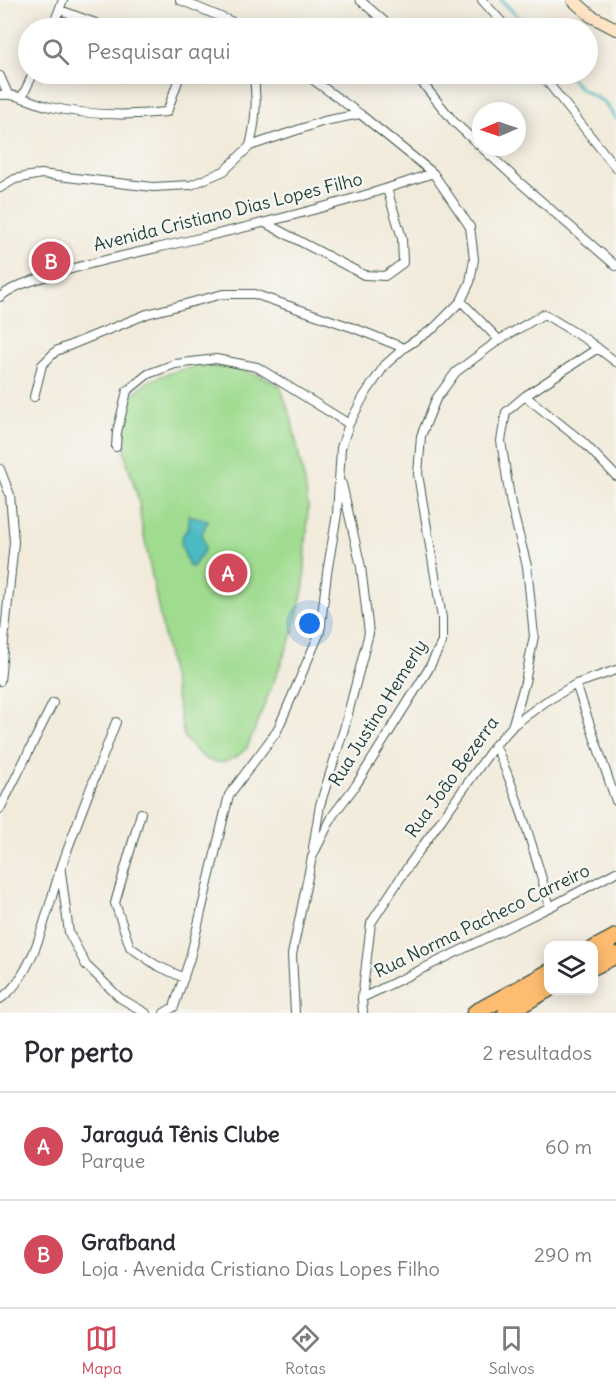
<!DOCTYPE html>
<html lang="pt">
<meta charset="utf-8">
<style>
:root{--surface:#fff;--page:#f7f7f7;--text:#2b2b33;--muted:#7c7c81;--line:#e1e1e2;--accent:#d1495b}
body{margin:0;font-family:Delius,sans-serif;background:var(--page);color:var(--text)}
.controls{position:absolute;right:18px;bottom:18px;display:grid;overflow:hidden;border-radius:12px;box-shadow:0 3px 15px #0003}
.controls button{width:54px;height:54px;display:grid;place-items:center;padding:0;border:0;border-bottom:2px solid var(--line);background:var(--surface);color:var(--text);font:30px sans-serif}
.compass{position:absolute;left:472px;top:102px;width:54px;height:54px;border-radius:50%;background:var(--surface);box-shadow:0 3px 15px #0003;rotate:268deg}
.you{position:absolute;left:310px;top:624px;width:21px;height:21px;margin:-15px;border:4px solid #fff;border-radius:50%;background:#1a73e8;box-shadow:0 0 0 9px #1a73e833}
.badge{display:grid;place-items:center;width:39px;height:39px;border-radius:50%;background:var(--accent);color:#fff;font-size:20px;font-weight:700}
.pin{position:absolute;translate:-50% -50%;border:3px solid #fff;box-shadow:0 2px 6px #0006}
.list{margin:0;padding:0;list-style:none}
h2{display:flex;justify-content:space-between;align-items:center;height:78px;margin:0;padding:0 24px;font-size:26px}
h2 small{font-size:20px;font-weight:400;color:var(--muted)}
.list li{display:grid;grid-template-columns:39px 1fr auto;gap:18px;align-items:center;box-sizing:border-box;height:108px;padding:0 24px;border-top:2px solid var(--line)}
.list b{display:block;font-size:22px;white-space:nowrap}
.list p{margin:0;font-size:20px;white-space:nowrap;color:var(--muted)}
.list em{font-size:20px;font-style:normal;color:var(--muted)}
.icon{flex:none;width:33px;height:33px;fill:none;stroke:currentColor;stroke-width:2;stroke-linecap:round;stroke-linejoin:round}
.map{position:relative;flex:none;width:616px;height:1013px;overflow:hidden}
.search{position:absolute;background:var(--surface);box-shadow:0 3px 15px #0003;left:18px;right:18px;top:18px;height:66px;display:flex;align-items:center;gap:15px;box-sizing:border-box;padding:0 21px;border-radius:33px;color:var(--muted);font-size:22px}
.sheet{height:294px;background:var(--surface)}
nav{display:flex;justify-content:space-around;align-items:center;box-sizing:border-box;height:84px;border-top:2px solid var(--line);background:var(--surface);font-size:16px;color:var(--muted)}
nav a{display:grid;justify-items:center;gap:3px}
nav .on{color:var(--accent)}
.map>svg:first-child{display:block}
.green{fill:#9fdc8f;stroke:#5f8c62;stroke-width:1.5}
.water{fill:#4bbac3;stroke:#357c7c;stroke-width:1.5}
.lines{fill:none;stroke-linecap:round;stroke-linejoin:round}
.stream{stroke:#4bbac3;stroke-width:3}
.street-casing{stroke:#3f574d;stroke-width:10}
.secondary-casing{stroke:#3f574d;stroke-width:14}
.highway-casing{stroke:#3f574d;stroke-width:19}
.street{stroke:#fff;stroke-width:8}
.secondary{stroke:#fee4c5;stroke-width:12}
.highway{stroke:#fdbc6f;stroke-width:16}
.labels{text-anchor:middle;stroke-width:5;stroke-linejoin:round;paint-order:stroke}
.street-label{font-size:18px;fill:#1f3d34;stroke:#f6f6f2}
</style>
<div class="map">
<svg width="616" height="1013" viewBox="0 0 616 1013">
<rect width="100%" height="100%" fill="#f6f6f2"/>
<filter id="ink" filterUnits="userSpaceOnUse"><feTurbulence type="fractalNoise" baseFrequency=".0167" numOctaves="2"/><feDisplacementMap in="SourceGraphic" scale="12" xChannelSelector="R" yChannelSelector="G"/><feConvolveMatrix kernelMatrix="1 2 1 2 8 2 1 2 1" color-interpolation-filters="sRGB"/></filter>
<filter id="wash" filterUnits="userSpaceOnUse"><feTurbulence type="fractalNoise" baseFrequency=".008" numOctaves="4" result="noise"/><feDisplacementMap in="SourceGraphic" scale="24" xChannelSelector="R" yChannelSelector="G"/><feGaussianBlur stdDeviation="1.35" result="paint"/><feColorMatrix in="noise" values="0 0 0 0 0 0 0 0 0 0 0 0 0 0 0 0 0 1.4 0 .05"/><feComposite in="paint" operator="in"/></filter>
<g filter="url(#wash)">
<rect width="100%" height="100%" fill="#f2ebdb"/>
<path class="green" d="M197,366C227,366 254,370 280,386L291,417L305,484L308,506L304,586L293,633L247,748C221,773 203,763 184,737L141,521C140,513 140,505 138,498C135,486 130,474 127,462C123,442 121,412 134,394C146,377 179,370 197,366Z"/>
<path class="water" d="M188,515L208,520L202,534L205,547L204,551L193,567L189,566L181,544L182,537L189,526Z"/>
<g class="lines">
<path class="stream" d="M501,0L530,28
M567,74L581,89L604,102L616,119"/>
</g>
</g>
<g filter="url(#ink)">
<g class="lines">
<g class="street-casing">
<path id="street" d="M180,0L233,22L239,28
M360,0L392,28
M482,0L507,28
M60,10L109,28
M52,28L63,0
M415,74L454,122L517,180L616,266
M541,74L616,168
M0,76L8,94
M0,95C18,93 33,103 50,107C89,116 127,116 167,112L179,78L177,74
M22,97L33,74
M250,146C256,121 258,99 253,74
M0,188L15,179L41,174L153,187L191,185L224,171L250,146L324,121L360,114
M265,223L364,275L385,276L403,263L402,238L387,189
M0,297C16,284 35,280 54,274C99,260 145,251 191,240C273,221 354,201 433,173
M461,301L499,340
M525,396L584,443L616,476
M34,397L42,365L56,351L147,314L223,294H254L354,328L404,348
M116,447L117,432L127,391L148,374L175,364L216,359L257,367L349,424
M0,469L10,495L14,542L0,681
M576,684L616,801
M512,726L545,702L576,684L616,670
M495,745C519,798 534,851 550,907
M0,809L53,703
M141,813L115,903L130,947L156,965L184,978
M313,848L320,805L344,729L369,633L361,567L342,484
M61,872L69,933L86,965L120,998L146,1013
M362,998L550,907L616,872
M0,999C36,975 47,907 61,868C78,819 98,770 116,722
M164,1013L174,1007L190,958L229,795L277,731L320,632L327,573L337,514L341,448L349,424L364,396L385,365L404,348L434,328L461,301L470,282L474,259L470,227L433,173L360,114L305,74
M295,1013L292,955L312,857L333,815L356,785L428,670L442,642V618L418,474L421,436L436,399L456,372L499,340L544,314L587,340L616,362
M363,1013L362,998L371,923L409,865L495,745L512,727L525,682L534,636L527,566L511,504L501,441L506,412L525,396L598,348"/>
</g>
<g class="secondary-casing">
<path id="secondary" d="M573,0L591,16L616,29"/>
</g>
<g class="highway-casing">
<path id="highway" d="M594,949L616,937
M594,966L616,955
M475,1013L548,973
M506,1013L548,989"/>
</g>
<use href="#street" class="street"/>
<use href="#secondary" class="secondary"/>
<use href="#highway" class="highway"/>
</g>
</g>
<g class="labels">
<g class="street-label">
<text transform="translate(228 212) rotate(-14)" y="6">Avenida Cristiano Dias Lopes Filho</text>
<text transform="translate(378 713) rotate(-58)" y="6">Rua Justino Hemerly</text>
<text transform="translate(452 777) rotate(-54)" y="6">Rua João Bezerra</text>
<text transform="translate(482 921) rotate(-26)" y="6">Rua Norma Pacheco Carreiro</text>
</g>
</g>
</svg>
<div class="controls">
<button><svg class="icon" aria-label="layers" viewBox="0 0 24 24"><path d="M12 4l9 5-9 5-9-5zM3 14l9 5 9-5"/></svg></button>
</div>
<svg class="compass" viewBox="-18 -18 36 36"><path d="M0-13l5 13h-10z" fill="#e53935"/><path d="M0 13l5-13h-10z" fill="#7c7c81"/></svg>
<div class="you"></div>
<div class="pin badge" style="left:228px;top:573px">A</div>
<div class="pin badge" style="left:51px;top:261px">B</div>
<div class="search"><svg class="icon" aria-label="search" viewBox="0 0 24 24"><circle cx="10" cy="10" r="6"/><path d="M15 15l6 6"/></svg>Pesquisar aqui</div>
</div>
<section class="sheet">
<h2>Por perto<small>2 resultados</small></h2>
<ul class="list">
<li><span class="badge">A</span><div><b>Jaraguá Tênis Clube</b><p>Parque</p></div><em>60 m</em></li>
<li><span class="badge">B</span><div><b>Grafband</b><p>Loja · Avenida Cristiano Dias Lopes Filho</p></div><em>290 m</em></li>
</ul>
</section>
<nav>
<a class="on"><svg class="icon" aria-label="map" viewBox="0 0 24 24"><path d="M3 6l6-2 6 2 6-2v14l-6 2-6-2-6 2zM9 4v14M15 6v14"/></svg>Mapa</a>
<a><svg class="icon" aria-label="directions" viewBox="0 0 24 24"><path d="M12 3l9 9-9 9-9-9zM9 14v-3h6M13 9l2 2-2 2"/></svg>Rotas</a>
<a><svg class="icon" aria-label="saved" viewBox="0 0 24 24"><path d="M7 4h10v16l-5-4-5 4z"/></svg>Salvos</a>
</nav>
